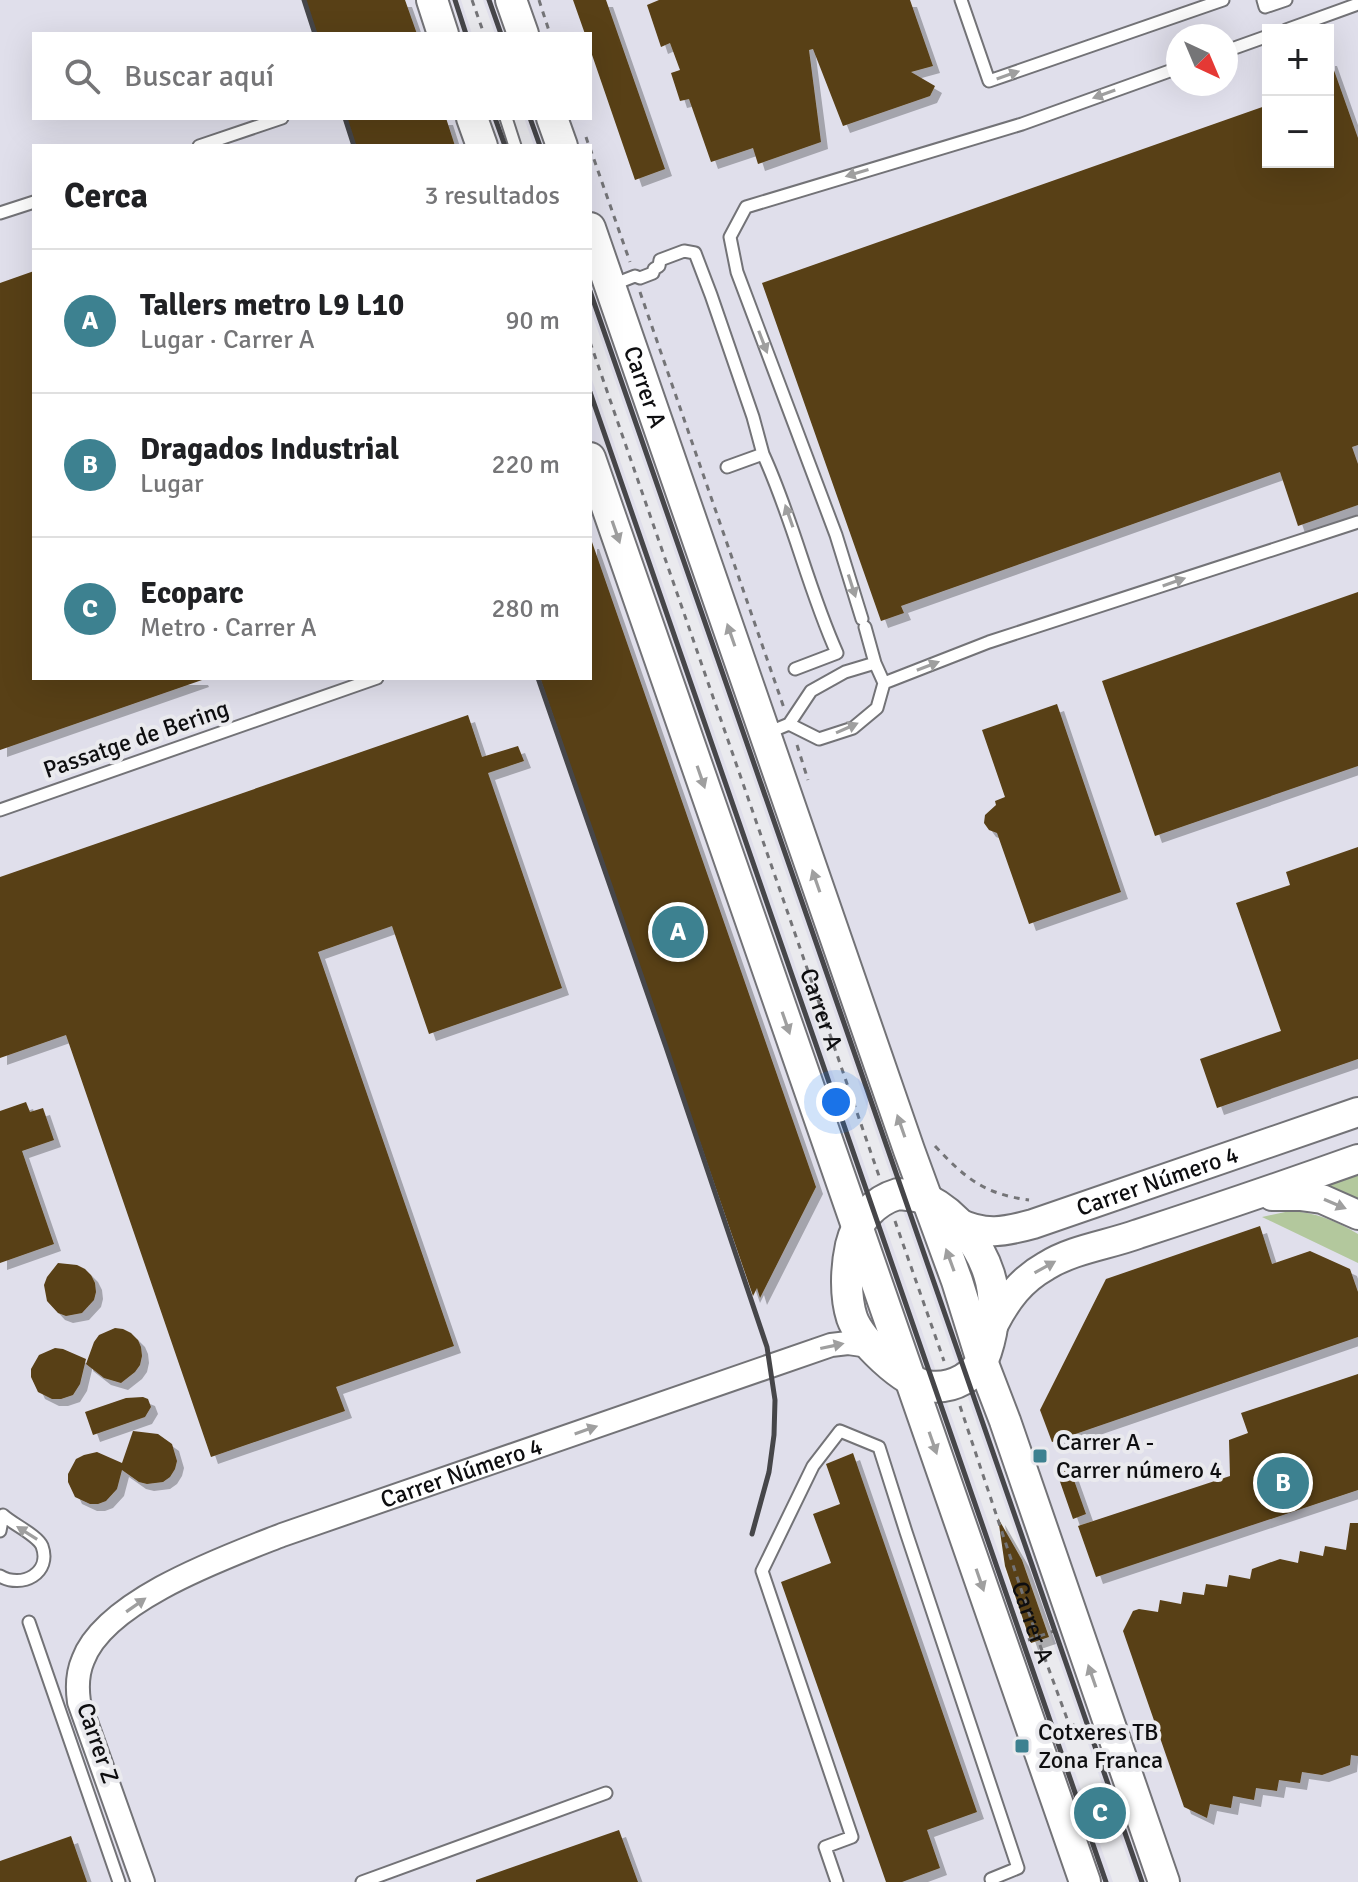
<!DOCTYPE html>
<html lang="es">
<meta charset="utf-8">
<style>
:root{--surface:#fff;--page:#f2f2f2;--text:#202124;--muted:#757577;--line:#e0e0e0;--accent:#3d8190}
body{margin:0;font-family:Signika,sans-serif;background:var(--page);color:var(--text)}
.controls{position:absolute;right:24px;top:24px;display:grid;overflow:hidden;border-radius:0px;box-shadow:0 8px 32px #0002}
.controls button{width:72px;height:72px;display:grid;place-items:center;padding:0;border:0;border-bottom:2px solid var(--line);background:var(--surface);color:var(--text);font:40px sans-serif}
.compass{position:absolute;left:1166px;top:24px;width:72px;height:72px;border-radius:50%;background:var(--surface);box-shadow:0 8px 32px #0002;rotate:136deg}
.you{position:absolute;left:836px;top:1102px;width:28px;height:28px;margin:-20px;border:6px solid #fff;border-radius:50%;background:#1a73e8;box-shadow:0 0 0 12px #1a73e833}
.badge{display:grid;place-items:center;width:52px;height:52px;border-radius:50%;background:var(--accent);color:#fff;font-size:26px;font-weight:700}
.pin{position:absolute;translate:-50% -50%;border:4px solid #fff;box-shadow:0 2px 8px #0006}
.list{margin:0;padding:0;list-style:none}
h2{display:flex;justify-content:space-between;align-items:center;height:104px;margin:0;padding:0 32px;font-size:34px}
h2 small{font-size:26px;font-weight:400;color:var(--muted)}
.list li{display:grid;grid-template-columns:52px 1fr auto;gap:24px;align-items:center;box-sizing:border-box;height:144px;padding:0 32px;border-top:2px solid var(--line)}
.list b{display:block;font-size:30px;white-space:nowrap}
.list p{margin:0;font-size:26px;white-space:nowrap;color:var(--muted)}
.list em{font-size:26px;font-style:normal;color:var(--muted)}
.icon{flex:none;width:44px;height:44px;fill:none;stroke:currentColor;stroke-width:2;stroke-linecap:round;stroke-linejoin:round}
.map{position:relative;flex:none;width:1358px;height:1882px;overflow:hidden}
.search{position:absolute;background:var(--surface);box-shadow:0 8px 32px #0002;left:32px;top:32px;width:560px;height:88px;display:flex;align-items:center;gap:20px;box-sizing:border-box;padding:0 28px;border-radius:0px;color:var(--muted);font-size:30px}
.panel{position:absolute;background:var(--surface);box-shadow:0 8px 32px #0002;left:32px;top:144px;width:560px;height:536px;border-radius:0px}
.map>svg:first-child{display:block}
.built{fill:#e0dfeb;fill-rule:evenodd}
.green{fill:#b3c89d}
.building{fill:#583f14;filter:url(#shadow)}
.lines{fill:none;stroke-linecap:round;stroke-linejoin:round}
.service-casing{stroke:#737377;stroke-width:15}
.minor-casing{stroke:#737377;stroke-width:26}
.tertiary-casing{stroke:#737377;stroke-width:32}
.secondary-casing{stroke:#737377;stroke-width:34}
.path{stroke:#747477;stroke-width:3;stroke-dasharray:6 6;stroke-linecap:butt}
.service{stroke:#fff;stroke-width:11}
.minor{stroke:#fff;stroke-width:22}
.tertiary{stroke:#fff;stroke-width:28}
.secondary{stroke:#fff;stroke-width:30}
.rail{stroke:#464649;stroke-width:5}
.oneway{fill:#9f9f9f}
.poi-dot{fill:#3d8190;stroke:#eaeaee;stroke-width:3}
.labels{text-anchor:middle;stroke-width:8;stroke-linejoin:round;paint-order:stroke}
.street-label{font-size:24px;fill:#0e0e10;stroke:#eaeaee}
.poi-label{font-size:24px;fill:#0e0e10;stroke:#eaeaee;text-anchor:start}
</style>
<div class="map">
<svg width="1358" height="1882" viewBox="0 0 1358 1882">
<defs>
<filter id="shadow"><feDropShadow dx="7" dy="7" stdDeviation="0" flood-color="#0004"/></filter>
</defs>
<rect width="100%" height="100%" fill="#eaeaee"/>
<path class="built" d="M0,0H461L472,34H34V118H502L511,146H34V678H590V374L1113,1882H0Z
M483,0H1358V1882H1136L590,308V146H534L524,118H590V34H495ZM1268,30H1328V162H1268ZM1178,36H1226V84H1178Z"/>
<path class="green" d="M1358,1173V1206L1310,1189Z
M1290,1211C1315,1212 1336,1221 1358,1234V1263L1262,1217Z"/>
<path class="building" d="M305,0H405L417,34H317Z
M573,0H606L665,169L635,180L590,49V34H585Z
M659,0H910L933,66L911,72L935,86L930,96L843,126L813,49L809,50L821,142L758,164L753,148L711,162L689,99L680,101L671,73L680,70L670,43L661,47L647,5Z
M1328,59H1330L1358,138V445L1352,447L1358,464V505L1298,526L1280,472L901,606L904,613L881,621L762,283L1268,105V162H1328Z
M346,118H446L455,146H356Z
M34,271V678H201L202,680L0,750V283Z
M590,542H592L816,1187L760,1298L757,1288L753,1296L540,678H590Z
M1358,592V766L1155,836L1102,681Z
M1057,704L1121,892L1029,924L997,833L989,830L984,823L985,815L996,805L995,801L1005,797L982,730Z
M468,715L482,757L518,746L524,761L488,773L562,988L429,1034L392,926L318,952L454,1346L336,1387L345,1411L211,1457L66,1035L0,1058V877Z
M1358,847V1059L1217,1108L1200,1059L1281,1031L1236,903L1290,885L1286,872Z
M26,1102L30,1112L43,1108L54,1140L22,1151L54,1244L0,1263V1111Z
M1260,1226L1272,1264L1310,1251L1350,1269L1358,1292V1337L1052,1442L1040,1410L1106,1279Z
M58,1263L77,1265L85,1269L91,1275L95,1283L96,1292L94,1300L82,1313L66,1316L58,1313L47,1301L44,1285L47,1277Z
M115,1328L123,1329L131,1333L138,1340L141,1347L142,1356L140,1365L135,1372L121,1383L104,1378L86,1364L94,1342L99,1335Z
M55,1348L63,1349L86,1359L80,1384L73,1395L61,1399H52L38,1392L31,1377V1369L39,1355Z
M1358,1374V1490L1096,1577L1078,1526L1230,1476L1229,1440L1248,1433L1241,1413Z
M126,1398L143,1397L148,1399L151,1407L145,1417L93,1435L85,1412Z
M133,1431L158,1434L172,1444L177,1461L175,1469L170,1477L163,1482L147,1484L139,1482L122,1470L117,1489L106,1501L98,1504H90L75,1497L68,1482V1474L76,1459L84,1455L97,1452L122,1463Z
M853,1453L977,1812L927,1830L940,1868L902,1882H886L781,1582L831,1563L813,1514L840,1504L826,1464Z
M1070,1469L1086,1514L1073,1519L1057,1473Z
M998,1518L1022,1560L1049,1637L1031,1643L1005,1566Z
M1350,1523H1358V1756L1351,1755L1350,1765L1322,1775L1302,1772L1300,1783L1279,1780L1277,1791L1256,1788L1254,1800L1233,1796L1231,1808L1210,1804L1207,1818L1184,1807L1123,1631L1133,1611L1139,1609L1158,1612L1160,1600L1181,1604L1183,1592L1204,1595L1206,1584L1227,1587L1229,1575L1250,1579L1252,1569L1280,1559L1298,1563L1300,1551L1323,1556L1325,1546L1346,1550Z
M619,1830L638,1882H476V1880Z
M71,1836L87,1882H0V1861Z"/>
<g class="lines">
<g class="service-casing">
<path id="service" d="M961,0L989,81L1223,0
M1263,0L1265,7L1286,0
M1286,30L1358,4
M1226,51L1268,36
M506,118L515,146
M199,146L282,118
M0,213L34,202
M612,285L635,276L640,278L653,273L654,269L659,266L660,260L684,251L695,253L711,295L753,417L763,454
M727,467L763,454C793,519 808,589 837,653L795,669
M862,619L836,535L737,272L730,237L746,207L1022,124L1178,68
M865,627L875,663L884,683L989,642L1358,522
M789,724L819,739L853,728L877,708L884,683
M765,734L789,724L811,691L845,672L875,663
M0,810L377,678
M0,1531L3,1515C14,1525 37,1535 42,1546C52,1573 22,1589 0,1576
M29,1622L119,1882
M362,1882L606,1793
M837,1882L825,1847L852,1837L762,1571L813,1466L840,1431L879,1447L906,1532L1018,1868L991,1879L992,1882"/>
</g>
<g class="minor-casing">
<g id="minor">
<path id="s3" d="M143,1882L79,1702C77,1688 77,1674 83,1660C105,1600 226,1557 282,1535L831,1345L848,1343L869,1346"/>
</g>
</g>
<g class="tertiary-casing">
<g id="tertiary">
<path d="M1272,1196H1300L1322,1199L1358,1215"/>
<path id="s4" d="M957,1222C985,1236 1004,1232 1033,1224L1358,1112"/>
<path d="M994,1324C1007,1299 1021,1280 1046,1266C1073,1249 1108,1245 1138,1234C1212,1210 1285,1185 1358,1159"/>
</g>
</g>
<g class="secondary-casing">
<g id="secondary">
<path d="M432,0L443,34"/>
<path d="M511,0L523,34"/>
<path d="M472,118L482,146"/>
<path d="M552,118L562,146"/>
<path id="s5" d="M590,228L909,1150L957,1281L982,1361L1005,1421L1164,1882"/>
<path d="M590,458L1085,1882"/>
<path d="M898,1194C908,1195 919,1195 928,1200C956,1214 980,1245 989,1274C997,1299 994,1328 986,1352C978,1376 952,1390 927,1386C903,1382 860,1341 852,1318C845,1296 846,1268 851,1245C857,1220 874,1201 898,1194Z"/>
</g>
</g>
<g class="path">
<path d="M472,0L484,34"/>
<path d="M539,0L550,34"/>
<path d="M586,137L589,146"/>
<path d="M590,148L630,262"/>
<path d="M640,292L784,708"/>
<path id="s1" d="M590,342L879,1176"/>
<path d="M797,745L808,780"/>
<path d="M935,1146C965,1178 984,1194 1029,1200"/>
<path d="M895,1221L944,1361"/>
<path id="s2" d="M960,1406L1037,1637L1069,1724"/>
<path d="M1028,1640L1054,1631"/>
<path d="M1069,1724L1084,1728"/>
<path d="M1060,1738L1069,1724"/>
</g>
<use href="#service" class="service"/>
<use href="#minor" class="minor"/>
<use href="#tertiary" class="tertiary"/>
<use href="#secondary" class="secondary"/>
<path class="rail" d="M304,0L315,34
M455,0L466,34
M489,0L501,34
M345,118L354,146
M495,118L505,146
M530,118L540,146
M590,291L1142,1882
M590,392L1106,1882
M538,678L666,1047L767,1347L775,1400L774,1435L769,1472L752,1534"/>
</g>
<defs><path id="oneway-solid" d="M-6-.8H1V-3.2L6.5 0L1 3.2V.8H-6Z" transform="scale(2)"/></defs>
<g class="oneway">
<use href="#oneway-solid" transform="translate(1008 75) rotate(-19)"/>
<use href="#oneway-solid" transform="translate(1104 94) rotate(160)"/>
<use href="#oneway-solid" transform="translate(857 173) rotate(163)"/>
<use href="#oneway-solid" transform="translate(763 342) rotate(69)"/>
<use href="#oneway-solid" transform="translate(789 516) rotate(-109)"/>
<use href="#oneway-solid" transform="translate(616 532) rotate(71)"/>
<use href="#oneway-solid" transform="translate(1174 582) rotate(-19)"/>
<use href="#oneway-solid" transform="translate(852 586) rotate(72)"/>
<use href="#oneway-solid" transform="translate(731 635) rotate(-109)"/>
<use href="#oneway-solid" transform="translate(928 666) rotate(-21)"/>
<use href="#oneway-solid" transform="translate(847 728) rotate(-24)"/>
<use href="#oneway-solid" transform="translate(701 777) rotate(71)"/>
<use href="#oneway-solid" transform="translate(816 881) rotate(-109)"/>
<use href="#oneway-solid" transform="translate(786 1023) rotate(71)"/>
<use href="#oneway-solid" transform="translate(901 1126) rotate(-109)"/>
<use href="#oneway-solid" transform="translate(1335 1204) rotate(23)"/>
<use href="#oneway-solid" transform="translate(950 1260) rotate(-110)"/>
<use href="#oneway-solid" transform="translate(1045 1267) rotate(-29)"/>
<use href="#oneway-solid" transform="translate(832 1346) rotate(-12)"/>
<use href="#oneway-solid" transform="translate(586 1430) rotate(-19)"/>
<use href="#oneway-solid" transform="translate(933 1443) rotate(71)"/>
<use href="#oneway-solid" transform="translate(27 1533) rotate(-148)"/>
<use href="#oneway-solid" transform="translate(980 1580) rotate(71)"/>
<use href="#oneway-solid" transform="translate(136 1605) rotate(-35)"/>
<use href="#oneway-solid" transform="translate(1092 1676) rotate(-109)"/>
</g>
<g class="poi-dot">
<rect x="1032" y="1448" width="16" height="16" rx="4"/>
<rect x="1014" y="1738" width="16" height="16" rx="4"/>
</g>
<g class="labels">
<g class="street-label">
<text dy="8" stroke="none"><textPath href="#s5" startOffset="168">Carrer A</textPath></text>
<text transform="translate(136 739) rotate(-19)" y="8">Passatge de Bering</text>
<text dy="8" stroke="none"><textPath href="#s1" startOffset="706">Carrer A</textPath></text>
<text dy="8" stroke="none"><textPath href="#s4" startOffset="210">Carrer Número 4</textPath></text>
<text dy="8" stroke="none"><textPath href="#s3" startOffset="664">Carrer Número 4</textPath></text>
<text dy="8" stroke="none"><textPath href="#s2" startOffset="228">Carrer A</textPath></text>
<text transform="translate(98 1743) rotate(71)" y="8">Carrer Z</text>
</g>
<g class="poi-label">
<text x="1056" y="1450">Carrer A -<tspan x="1056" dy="28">Carrer número 4</tspan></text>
<text x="1038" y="1740">Cotxeres TB<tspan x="1038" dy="28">Zona Franca</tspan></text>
</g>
</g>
</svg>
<div class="controls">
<button>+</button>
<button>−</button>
</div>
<svg class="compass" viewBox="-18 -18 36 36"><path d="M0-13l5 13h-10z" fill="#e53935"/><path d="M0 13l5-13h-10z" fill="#757577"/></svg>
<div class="you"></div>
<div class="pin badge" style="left:678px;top:932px">A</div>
<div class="pin badge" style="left:1283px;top:1483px">B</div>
<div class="pin badge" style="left:1100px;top:1813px">C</div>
<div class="search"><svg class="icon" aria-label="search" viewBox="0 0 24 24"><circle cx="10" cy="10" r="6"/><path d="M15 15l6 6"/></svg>Buscar aquí</div>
<section class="panel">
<h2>Cerca<small>3 resultados</small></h2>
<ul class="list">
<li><span class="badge">A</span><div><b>Tallers metro L9 L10</b><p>Lugar · Carrer A</p></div><em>90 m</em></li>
<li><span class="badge">B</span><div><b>Dragados Industrial</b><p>Lugar</p></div><em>220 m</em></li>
<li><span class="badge">C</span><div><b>Ecoparc</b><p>Metro · Carrer A</p></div><em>280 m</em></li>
</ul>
</section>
</div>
